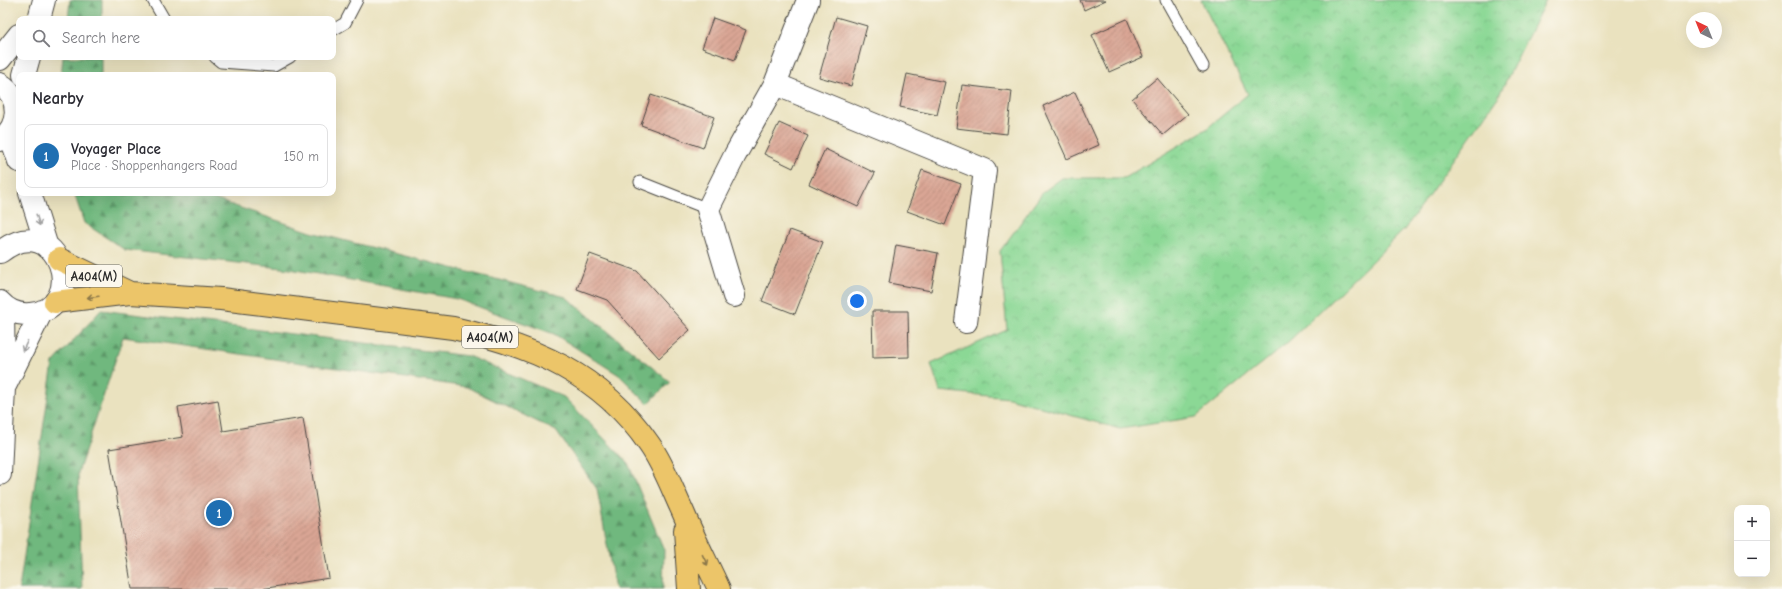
<!DOCTYPE html>
<meta charset="utf-8">
<style>
:root{--surface:#fff;--page:#f2f2f3;--text:#2b2b33;--muted:#7c7c81;--line:#e1e1e2;--accent:#1f6fb2}
body{margin:0;font-family:"Comic Neue",sans-serif;background:var(--page);color:var(--text)}
.controls{position:absolute;right:12px;bottom:12px;display:grid;overflow:hidden;border-radius:8px;box-shadow:0 4px 16px #0002}
.controls button{width:36px;height:36px;display:grid;place-items:center;padding:0;border:0;border-bottom:1px solid var(--line);background:var(--surface);color:var(--text);font:20px sans-serif}
.compass{position:absolute;left:1686px;top:12px;width:36px;height:36px;border-radius:50%;background:var(--surface);box-shadow:0 4px 16px #0002;rotate:317deg}
.you{position:absolute;left:857px;top:301px;width:14px;height:14px;margin:-10px;border:3px solid #fff;border-radius:50%;background:#1a73e8;box-shadow:0 0 0 6px #1a73e833}
.badge{display:grid;place-items:center;width:26px;height:26px;border-radius:50%;background:var(--accent);color:#fff;font-size:13px;font-weight:700}
.pin{position:absolute;translate:-50% -50%;border:2px solid #fff;box-shadow:0 1px 4px #0006}
.list{margin:0;padding:0;list-style:none}
h2{display:flex;justify-content:space-between;align-items:center;height:52px;margin:0;padding:0 16px;font-size:17px}
h2 small{font-size:13px;font-weight:400;color:var(--muted)}
.list li{display:grid;grid-template-columns:26px 1fr auto;gap:12px;align-items:center;box-sizing:border-box;height:64px;margin:0 8px 8px;padding:0 8px;border:1px solid var(--line);border-radius:8px}
.list b{display:block;font-size:15px;white-space:nowrap}
.list p{margin:0;font-size:13px;white-space:nowrap;color:var(--muted)}
.list em{font-size:13px;font-style:normal;color:var(--muted)}
.icon{flex:none;width:22px;height:22px;fill:none;stroke:currentColor;stroke-width:2;stroke-linecap:round;stroke-linejoin:round}
.map{position:relative;flex:none;width:1782px;height:589px;overflow:hidden}
.search{position:absolute;background:var(--surface);box-shadow:0 4px 16px #0002;left:16px;top:16px;width:320px;height:44px;display:flex;align-items:center;gap:10px;box-sizing:border-box;padding:0 14px;border-radius:8px;color:var(--muted);font-size:15px}
.panel{position:absolute;background:var(--surface);box-shadow:0 4px 16px #0002;left:16px;top:72px;width:320px;height:124px;border-radius:8px}
.map>svg:first-child{display:block}
.forest{fill:url(#forest-firs);stroke:#4e7254}
.park{fill:url(#park-crowns);stroke:#5b8260}
.building{fill:url(#building-hatch)}
.lines{fill:none;stroke-linecap:round;stroke-linejoin:round}
.service-casing{stroke:#484641;stroke-width:13}
.minor-casing{stroke:#484641;stroke-width:24}
.tertiary-casing{stroke:#484641;stroke-width:24}
.motorway-casing{stroke:#484641;stroke-width:24}
.service{stroke:#fff;stroke-width:11}
.minor{stroke:#fff;stroke-width:22}
.tertiary{stroke:#fff;stroke-width:22}
.motorway{stroke:#ecc569;stroke-width:22}
.oneway{stroke:#a0a0a0}
.oneway2{stroke:#8c784a}
.labels{text-anchor:middle;stroke-width:3;stroke-linejoin:round;paint-order:stroke}
.shield{fill:#fbf7ec;stroke:#696865;stroke-width:1}
.shield-label{font-size:13px;font-weight:bold;fill:#2b2b2b}
</style>
<div class="map">
<svg width="1782" height="589" viewBox="0 0 1782 589">
<defs>
<pattern id="forest-firs" width="22" height="20" patternUnits="userSpaceOnUse"><rect width="22" height="20" fill="#70b87e"/><path d="M5 1l3.5 6h-7zM16 11l3.5 6h-7z" fill="#5c9667"/></pattern>
<pattern id="park-crowns" width="20" height="18" patternUnits="userSpaceOnUse"><rect width="20" height="18" fill="#8bd895"/><path d="M2 6a3 3 0 1 1 6 0M12 15a3 3 0 1 1 6 0" fill="none" stroke="#78ba81"/></pattern>
<pattern id="building-hatch" width="6" height="6" patternUnits="userSpaceOnUse"><rect width="6" height="6" fill="#daa694"/><path d="M-1 1l2-2M0 6l6-6M5 7l2-2" fill="none" stroke="#b18779"/></pattern>
</defs>
<rect width="100%" height="100%" fill="#fbf7ec"/>
<filter id="ink" filterUnits="userSpaceOnUse"><feTurbulence type="fractalNoise" baseFrequency=".025" numOctaves="2"/><feDisplacementMap in="SourceGraphic" scale="8" xChannelSelector="R" yChannelSelector="G"/><feConvolveMatrix kernelMatrix="1 2 1 2 8 2 1 2 1" color-interpolation-filters="sRGB"/></filter>
<filter id="wash" filterUnits="userSpaceOnUse"><feTurbulence type="fractalNoise" baseFrequency=".012" numOctaves="4" result="noise"/><feDisplacementMap in="SourceGraphic" scale="16" xChannelSelector="R" yChannelSelector="G"/><feGaussianBlur stdDeviation="0.9" result="paint"/><feColorMatrix in="noise" values="0 0 0 0 0 0 0 0 0 0 0 0 0 0 0 0 0 1.4 0 .05"/><feComposite in="paint" operator="in"/></filter>
<g filter="url(#wash)">
<rect width="100%" height="100%" fill="#eae2bf"/>
<path class="forest" d="M70,0H102V19H68Z
M63,57H101V75H61Z
M74,193H197L311,232L566,297L670,382L648,404L619,375L554,334L457,299L290,269L125,250L84,223Z
M101,310L468,356L564,397L628,463L664,550L663,589H615L597,489L556,431L467,387L123,337L78,473L82,589H19L53,363Z"/>
<path class="park" d="M1201,0H1546L1498,97L1404,230L1286,344L1196,417L1120,429L1009,398L940,391L931,364L1007,330L1000,251L1043,192L1062,178H1124L1205,130L1248,94Z"/>
<g id="blocks">
<path class="building" d="M1080,0H1106L1084,10Z
M836,17L867,26L851,86L819,77Z
M713,18L746,30L735,60L702,48Z
M1127,19L1143,57L1109,72L1092,35Z
M907,74L945,82L937,115L900,107Z
M1157,78L1188,114L1163,135L1132,99Z
M962,85L1012,91L1007,134L956,128Z
M1075,92L1099,145L1067,159L1043,106Z
M651,95L714,117L703,148L641,125Z
M779,123L808,136L793,168L764,154Z
M825,149L875,173L858,207L809,184Z
M922,170L961,184L945,225L907,211Z
M790,230L823,242L795,314L762,301Z
M896,245L938,253L931,291L889,283Z
M590,254L637,271L690,330L659,358L607,300L577,289Z
M872,311H908L909,357L873,358Z
M218,400L223,431L303,418L329,578L261,589H132L109,449L183,437L178,407Z"/>
</g>
</g>
<g filter="url(#ink)">
<use href="#blocks" fill-opacity="0" stroke="#484641" stroke-width="1"/>
<g class="lines">
<g class="service-casing">
<path id="service" d="M153,0L164,19
M1166,0L1203,66
M333,30L345,23L357,0
M215,57L221,62L274,66L290,57
M640,182L708,209"/>
</g>
<g class="minor-casing">
<path id="minor" d="M775,84L985,170L966,322
M734,296L708,209L735,155L775,84L808,0"/>
</g>
<g class="tertiary-casing">
<path id="tertiary" d="M39,19L44,0
M0,59L19,35
M24,75L29,57
M0,84C22,97 20,127 0,140
M9,132L19,161
M30,193L47,247
M0,252C60,206 90,310 30,314C19,315 8,311 0,302
M6,384L42,311
M0,474L4,388L3,306"/>
</g>
<g class="motorway-casing">
<path id="motorway" d="M59,259L130,293
M55,302L130,293L221,299L453,328C533,346 601,374 649,444C664,465 672,489 683,512C694,538 707,563 719,589
M685,530L689,589"/>
</g>
<use href="#service" class="service"/>
<use href="#minor" class="minor"/>
<use href="#tertiary" class="tertiary"/>
<use href="#motorway" class="motorway"/>
</g>
<defs><path id="oneway-shaft" d="M-6 0H5M1.5-3L5.5 0L1.5 3" fill="none" stroke-width="1.6" stroke-linecap="round" stroke-linejoin="round"/></defs>
<g class="oneway">
<use href="#oneway-shaft" transform="translate(38 220) rotate(72)"/>
<use href="#oneway-shaft" transform="translate(25 346) rotate(116)"/>
</g>
<g class="oneway2">
<use href="#oneway-shaft" transform="translate(93 297) rotate(173)"/>
<use href="#oneway-shaft" transform="translate(705 560) rotate(64)"/>
</g>
</g>
<g class="labels">
<g class="shield">
<rect x="66" y="265" width="56" height="22" rx="3"/>
<rect x="462" y="326" width="56" height="22" rx="3"/>
</g>
<g class="shield-label">
<text x="94" y="281">A404(M)</text>
<text x="490" y="342">A404(M)</text>
</g>
</g>
</svg>
<div class="controls">
<button>+</button>
<button>−</button>
</div>
<svg class="compass" viewBox="-18 -18 36 36"><path d="M0-13l5 13h-10z" fill="#e53935"/><path d="M0 13l5-13h-10z" fill="#7c7c81"/></svg>
<div class="you"></div>
<div class="pin badge" style="left:219px;top:513px">1</div>
<div class="search"><svg class="icon" aria-label="search" viewBox="0 0 24 24"><circle cx="10" cy="10" r="6"/><path d="M15 15l6 6"/></svg>Search here</div>
<section class="panel">
<h2>Nearby<small></small></h2>
<ul class="list">
<li><span class="badge">1</span><div><b>Voyager Place</b><p>Place · Shoppenhangers Road</p></div><em>150 m</em></li>
</ul>
</section>
</div>
